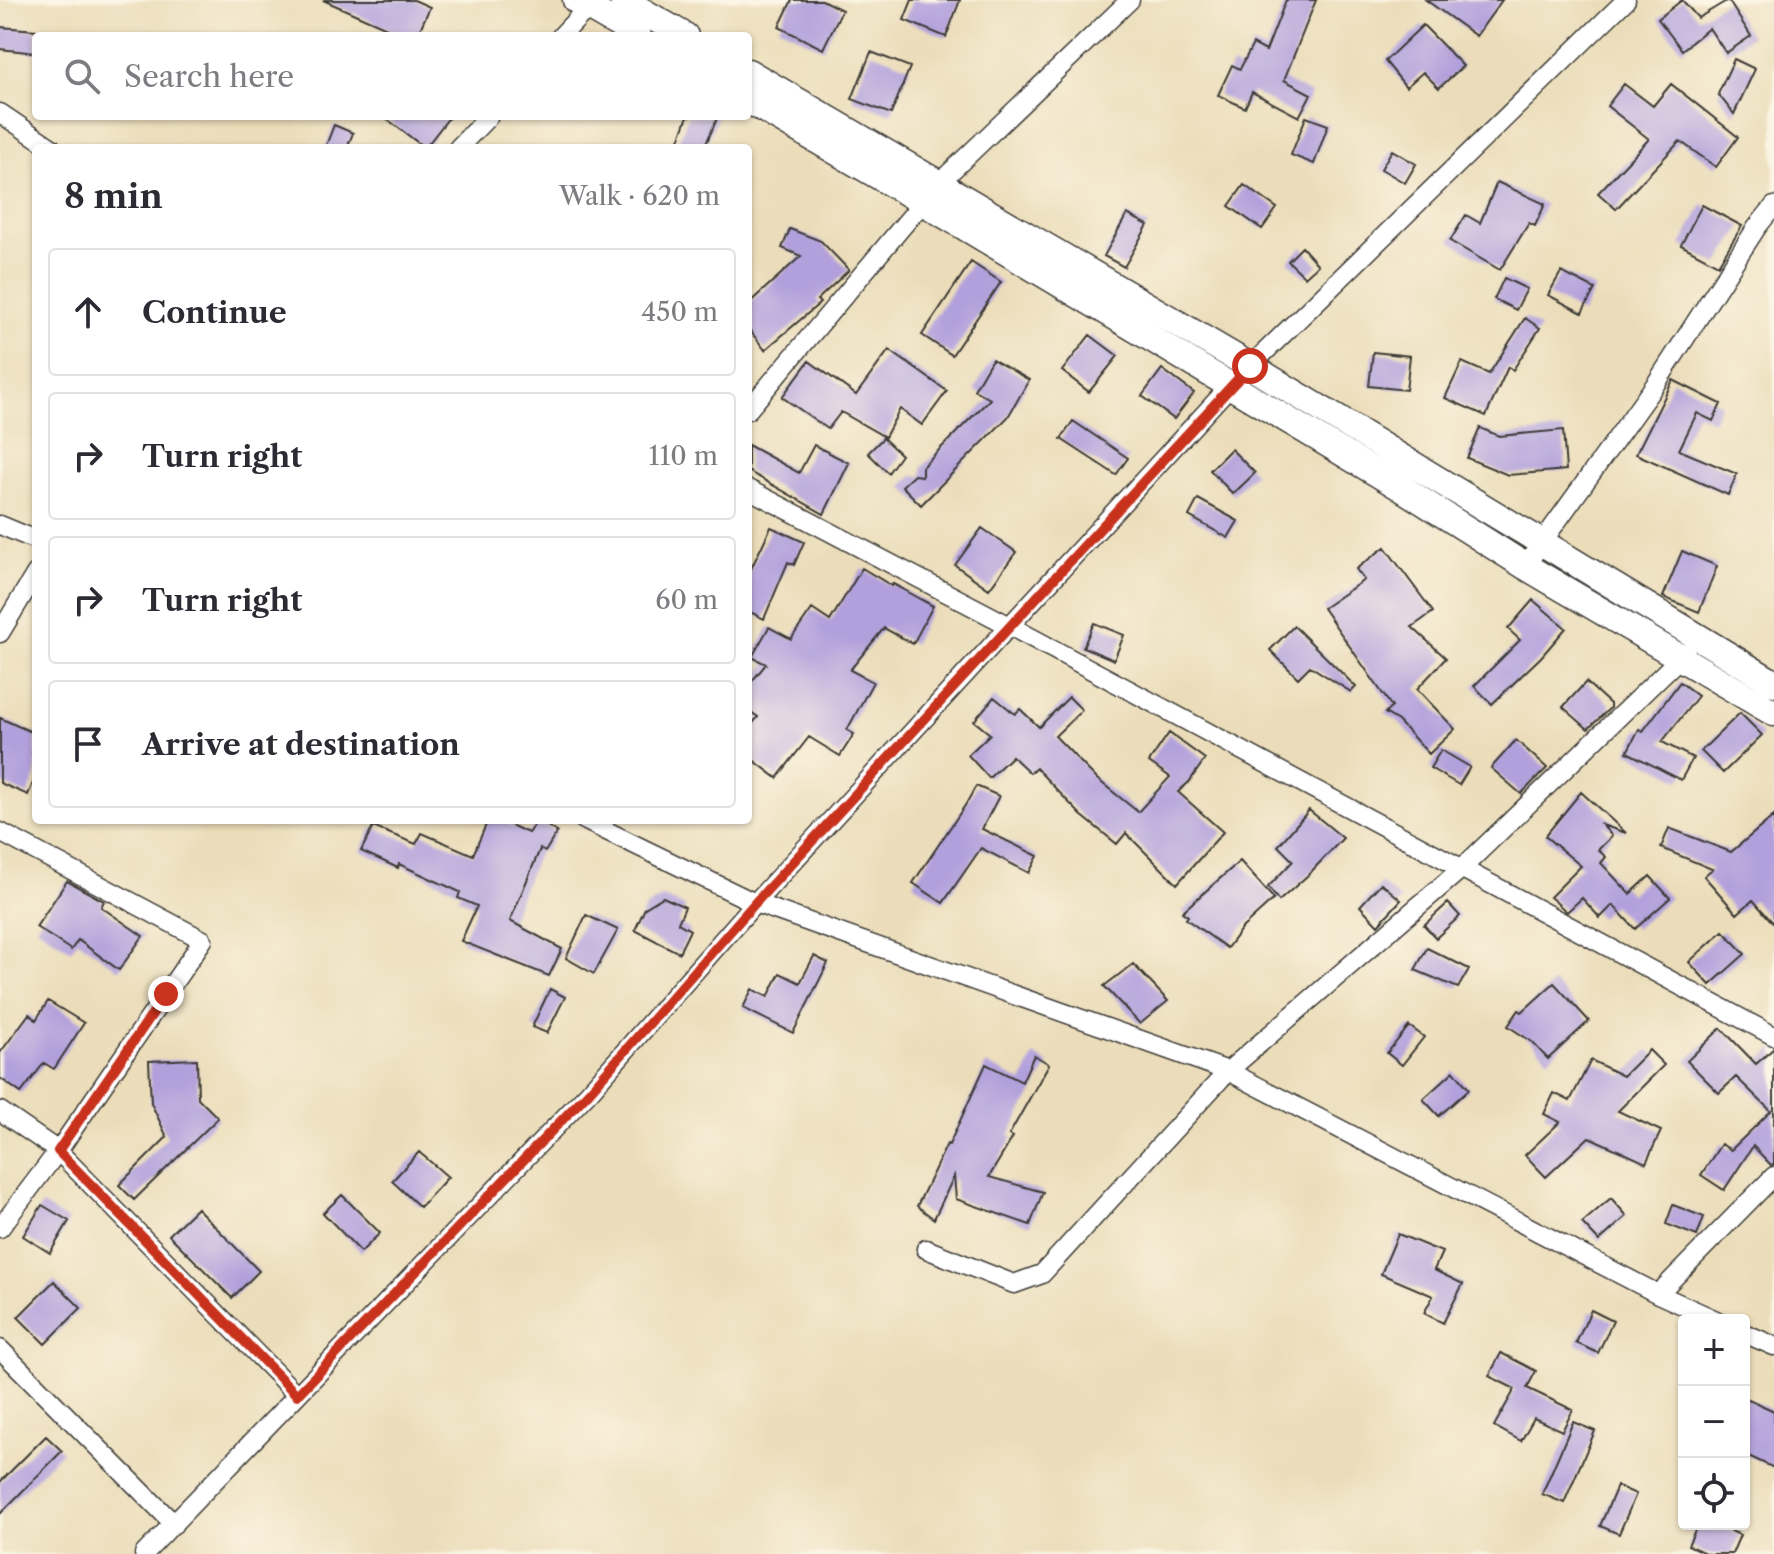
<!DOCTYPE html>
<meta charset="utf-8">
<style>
:root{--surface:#fff;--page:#f7f7f7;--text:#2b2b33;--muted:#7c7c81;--line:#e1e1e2}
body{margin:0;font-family:"Libre Caslon Text",serif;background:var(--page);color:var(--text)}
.controls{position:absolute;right:24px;bottom:24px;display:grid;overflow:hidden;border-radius:8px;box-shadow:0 2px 6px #0004}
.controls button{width:72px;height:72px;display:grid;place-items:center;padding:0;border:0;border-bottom:2px solid var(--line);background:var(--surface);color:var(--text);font:40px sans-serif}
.stop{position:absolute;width:24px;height:24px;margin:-18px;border:6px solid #c8321e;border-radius:50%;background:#fff}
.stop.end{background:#c8321e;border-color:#fff;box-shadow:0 2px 8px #0008}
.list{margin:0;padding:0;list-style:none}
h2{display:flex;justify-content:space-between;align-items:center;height:104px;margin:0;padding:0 32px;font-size:34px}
h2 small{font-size:26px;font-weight:400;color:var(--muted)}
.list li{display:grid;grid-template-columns:52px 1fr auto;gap:24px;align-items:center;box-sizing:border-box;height:128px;margin:0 16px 16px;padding:0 16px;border:2px solid var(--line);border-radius:8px}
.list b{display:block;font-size:30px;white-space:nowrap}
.list em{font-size:26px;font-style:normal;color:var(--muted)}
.icon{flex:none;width:44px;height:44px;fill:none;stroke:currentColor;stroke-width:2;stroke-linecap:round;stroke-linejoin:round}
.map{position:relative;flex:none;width:1774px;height:1554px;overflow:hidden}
.search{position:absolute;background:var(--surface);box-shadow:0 2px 6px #0004;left:32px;top:32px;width:720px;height:88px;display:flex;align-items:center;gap:20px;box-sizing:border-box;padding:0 28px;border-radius:8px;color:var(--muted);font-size:30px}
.panel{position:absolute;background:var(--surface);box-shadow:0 2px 6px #0004;left:32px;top:144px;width:720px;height:680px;border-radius:8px}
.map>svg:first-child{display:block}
.building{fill:#b2a0dc}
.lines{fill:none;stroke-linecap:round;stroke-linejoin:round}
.street-casing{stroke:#3b3934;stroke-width:21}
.secondary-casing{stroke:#3b3934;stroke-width:29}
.street{stroke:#fff;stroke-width:18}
.secondary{stroke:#fff;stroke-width:26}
.route{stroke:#c8321e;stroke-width:10}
</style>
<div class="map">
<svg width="1774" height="1554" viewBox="0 0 1774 1554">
<rect width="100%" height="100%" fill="#fcf5e5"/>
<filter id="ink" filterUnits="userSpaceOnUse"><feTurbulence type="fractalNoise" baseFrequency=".0125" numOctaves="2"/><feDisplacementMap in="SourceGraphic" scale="16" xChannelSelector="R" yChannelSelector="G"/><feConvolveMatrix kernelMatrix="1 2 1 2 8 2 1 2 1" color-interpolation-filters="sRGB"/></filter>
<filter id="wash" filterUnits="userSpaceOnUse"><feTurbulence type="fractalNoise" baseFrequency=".006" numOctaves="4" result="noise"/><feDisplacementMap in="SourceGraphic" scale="32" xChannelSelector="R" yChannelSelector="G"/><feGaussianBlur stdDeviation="1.8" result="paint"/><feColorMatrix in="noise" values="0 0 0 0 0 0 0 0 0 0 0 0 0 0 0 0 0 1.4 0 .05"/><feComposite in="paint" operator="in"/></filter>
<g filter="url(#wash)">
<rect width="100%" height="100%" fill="#ebddb9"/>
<g id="blocks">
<path class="building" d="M323,0H414L430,7L417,36H405Z
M792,0H822L842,10L823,49L779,27Z
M912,0H960L946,37L904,20Z
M1286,0H1316L1284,80L1311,94L1299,117L1252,92L1245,108L1218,95L1232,65L1240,69L1253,44L1266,51Z
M1426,0H1502L1476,36Z
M1682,0L1698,18L1728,0L1751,36L1726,53L1709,28L1682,50L1658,19Z
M1423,25L1463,66L1439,88L1423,72L1406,87L1385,61Z
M0,27L36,30V53L0,49Z
M871,52L910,67L891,114L852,99Z
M1734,59L1755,69L1734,114L1718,94Z
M1624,84L1653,106L1671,84L1738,137L1716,167L1680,141L1616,209L1598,193L1649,139L1607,106Z
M383,116H450L425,148Z
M688,116H718L706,144L704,143L702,148H676Z
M1306,117L1328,125L1314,164L1291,155Z
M334,125L353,133L347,148H325Z
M1392,150L1416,164L1405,183L1381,169Z
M1497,182L1545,204L1535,226L1529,223L1500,270L1450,241L1466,215L1480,223Z
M1244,185L1277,208L1262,229L1229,206Z
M1702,205L1742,226L1718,265L1681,245Z
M1127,214L1148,225L1124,267L1104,256Z
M790,229L821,241L849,270L817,300L820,303L765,350L748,328V304L801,256L782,248Z
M1302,247L1318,265L1305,277L1288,261Z
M971,262L1001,282L952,355L922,335Z
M1561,272L1595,289L1582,313L1548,295Z
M1504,278L1527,289L1516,310L1494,299Z
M1525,318L1540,328L1513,370L1508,367L1486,416L1445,398L1462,362L1489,374Z
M1090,335L1118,356L1089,392L1062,371Z
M889,350L947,391L922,425L900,409L885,437L841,412L828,429L782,397L809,361L856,395Z
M1373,352L1410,356L1406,390L1369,386Z
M992,359L1029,380L1008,417L921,505L902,486L914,475L922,476V467L990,399L974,390Z
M1162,369L1194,393L1174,419L1142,396Z
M1673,380L1721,404L1713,421L1697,413L1679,450L1737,474L1728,495L1636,454Z
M1073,421L1128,458L1116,475L1061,439Z
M1480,428L1499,436L1563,430L1566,470L1508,475L1467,458Z
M883,438L901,455L888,473L868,453Z
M748,445L799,473L814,445L849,463L824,514L748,471Z
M1231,449L1255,473L1233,494L1210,470Z
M1198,499L1238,521L1228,538L1189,516Z
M771,527L804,542L794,565L788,562L764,619L748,611V575Z
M982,528L1016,552L989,589L955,565Z
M1385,547L1433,612L1412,627L1446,658L1417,689L1455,729L1429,754L1398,721L1385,713L1392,707L1323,608L1364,580L1356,569Z
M1682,551L1717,566L1699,612L1663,597Z
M862,568L892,586L893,584L933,606L913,644L884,628L850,670L873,682L847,730L854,734L840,756L809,737L777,778L748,756V729L758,717L748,710V686L766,664L752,657L769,627L791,639L812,609L830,621Z
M1533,600L1566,628L1541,657L1492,704L1474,686L1520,640L1508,629Z
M1094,623L1124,635L1114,660L1083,647Z
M1294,626L1356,687L1351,692L1310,666L1298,678L1270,650Z
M1586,682L1610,704V708L1588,729L1563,707Z
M1680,682L1698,696L1662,742L1693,758L1681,780L1627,752L1639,729L1643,731Z
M994,697L1015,714L1020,709L1039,727L1069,697L1082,710L1055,736L1097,779L1138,812L1170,777L1149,762L1169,733L1205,759L1189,782L1178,792L1223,832L1177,884L1126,833L1117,844L1081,815L1036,768L1030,773L1012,756L989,778L968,755L990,734L974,721Z
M1740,713L1762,735L1723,773L1701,751Z
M0,718L36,734V776L28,795L0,783Z
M1516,740L1547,768L1521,794L1491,768Z
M1441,750L1470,767L1459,785L1430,768Z
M976,786L999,796L982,829L1038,856L1029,873L981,848L943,903L913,883L966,804Z
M1581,792L1626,833L1602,825L1612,836L1598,850L1606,857L1601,863L1630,894L1650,876L1670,898L1635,929L1613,905L1600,918L1582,898L1567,912L1550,897L1581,866L1545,836Z
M1309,810L1343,838L1308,875L1279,901L1268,887L1293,861L1278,846Z
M1774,816V924L1753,900L1737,914L1704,876L1712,869L1661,848L1669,828L1731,852Z
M488,820H500L528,833L538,820L557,832L545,852L540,849L510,921L562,949L549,976L461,941L477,906L458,898L460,892L399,864L398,868L361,851L373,827L416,844L422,833L473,855Z
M1240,861L1274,899L1242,928L1227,948L1186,919L1188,916L1182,912Z
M67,881L104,901L101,907L143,936L119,970L78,940L71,950L36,927Z
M1381,883L1401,900L1378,925L1360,906Z
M663,897L685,907L678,923L690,930L679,953L635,930L645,908Z
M1448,903L1460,916L1436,938L1424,925Z
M586,915L618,930L594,974L566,958Z
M1723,931L1745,954L1710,985L1689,962Z
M1427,948L1469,969L1458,988L1415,970Z
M814,956L828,963L793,1033L743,1008L752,989L768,997L780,973L800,983Z
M1133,964L1168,1001L1140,1024L1104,986Z
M1554,983L1589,1021L1548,1059L1532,1042L1508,1026L1519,1010L1522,1012Z
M550,989L565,997L547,1033L532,1027Z
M48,1001L84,1023L54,1069L44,1063L21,1093L0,1078V1053L29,1014L36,1020Z
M1409,1026L1424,1037L1402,1065L1387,1053Z
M1721,1028L1756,1064L1774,1048V1164L1771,1165L1753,1146L1724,1190L1701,1175L1721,1144L1731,1150L1771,1111L1736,1077L1719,1093L1687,1061Z
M1649,1050L1664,1065L1618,1111L1661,1131L1646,1163L1589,1137L1546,1177L1525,1155L1560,1122L1544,1114L1554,1093L1570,1101L1591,1060L1623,1076Z
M1034,1055L1049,1064L1009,1135L1013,1137L989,1177L1043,1192L1030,1225L956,1199L954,1176L934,1219L917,1206L947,1144L949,1145L986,1064L1022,1082Z
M197,1059L198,1098L218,1118L134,1200L119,1185L167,1137L151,1103L149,1061Z
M1454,1071L1469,1089L1439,1116L1423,1099Z
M419,1152L448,1177L420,1207L392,1181Z
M342,1195L380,1233L361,1252L323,1213Z
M1611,1198L1627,1216L1599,1241L1582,1223Z
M42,1205L69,1221L50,1253L23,1236Z
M1673,1205L1704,1217L1697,1236L1666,1224Z
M197,1208L259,1271L232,1298L169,1235Z
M1398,1234L1442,1252L1434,1270L1463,1284L1443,1323L1424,1313L1433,1296L1381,1274Z
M54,1281L81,1308L45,1344L18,1317Z
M1591,1310L1613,1321L1598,1353L1576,1343Z
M1501,1353L1536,1371L1527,1388L1573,1410L1562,1431L1534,1418L1521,1441L1494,1426L1515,1389L1489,1376Z
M1744,1397L1774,1411V1468L1744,1454Z
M1573,1422L1595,1431L1564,1503L1542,1494Z
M46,1436L62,1451L0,1514V1482Z
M1617,1486L1636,1494L1619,1534L1600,1526Z
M1698,1524H1716L1740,1535L1732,1554H1707L1688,1545Z"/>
</g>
</g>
<g filter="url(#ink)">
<use href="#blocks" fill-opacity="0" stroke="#3b3934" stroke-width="2"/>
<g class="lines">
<g class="street-casing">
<path id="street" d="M561,36L595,0
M0,113L52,148
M458,148L489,116
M748,410L939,183L1130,0
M748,489L1008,625L1774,1036
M0,525L36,540
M1525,566L1657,382L1757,227L1774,206
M0,633L36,573
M584,820L755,903L1228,1071L1658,1294L1716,1320
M0,832L203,940L58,1151L0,1228
M0,1111L58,1151L297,1395
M926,1249L1014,1284L1042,1274L1228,1071L1461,869L1686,652
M1658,1294L1774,1176
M1744,1333L1774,1346
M0,1349L174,1524
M144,1554L589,1092L755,903L1230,386L1626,0"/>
</g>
<g class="secondary-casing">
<path id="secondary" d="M576,0L638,36
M623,0L685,36
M748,72L1250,366L1774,683
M748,100L923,202L1400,487L1525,566L1774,713"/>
</g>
<use href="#street" class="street"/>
<use href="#secondary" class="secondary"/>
</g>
</g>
<g class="lines" filter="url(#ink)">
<path class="route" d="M166,994L58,1151L297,1395L589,1092L755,903L1250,366"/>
</g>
</svg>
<div class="controls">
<button>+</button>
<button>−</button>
<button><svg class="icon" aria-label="locate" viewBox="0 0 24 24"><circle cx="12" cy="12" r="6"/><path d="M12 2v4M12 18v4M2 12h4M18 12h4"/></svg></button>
</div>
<div class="stop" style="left:1250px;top:366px"></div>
<div class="stop end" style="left:166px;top:994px"></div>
<div class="search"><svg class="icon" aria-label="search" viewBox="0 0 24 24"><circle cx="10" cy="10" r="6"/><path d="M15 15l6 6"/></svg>Search here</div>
<section class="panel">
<h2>8 min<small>Walk · 620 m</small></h2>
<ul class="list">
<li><svg class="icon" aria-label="ahead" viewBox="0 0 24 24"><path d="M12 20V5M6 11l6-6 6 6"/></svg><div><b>Continue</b></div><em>450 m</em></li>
<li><svg class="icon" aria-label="right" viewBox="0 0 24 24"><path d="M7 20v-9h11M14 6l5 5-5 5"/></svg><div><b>Turn right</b></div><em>110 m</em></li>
<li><svg class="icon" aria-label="right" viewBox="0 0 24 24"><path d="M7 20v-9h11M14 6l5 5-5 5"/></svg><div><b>Turn right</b></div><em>60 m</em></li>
<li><svg class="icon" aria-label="arrive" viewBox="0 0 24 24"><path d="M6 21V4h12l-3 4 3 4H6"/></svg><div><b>Arrive at destination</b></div></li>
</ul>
</section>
</div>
